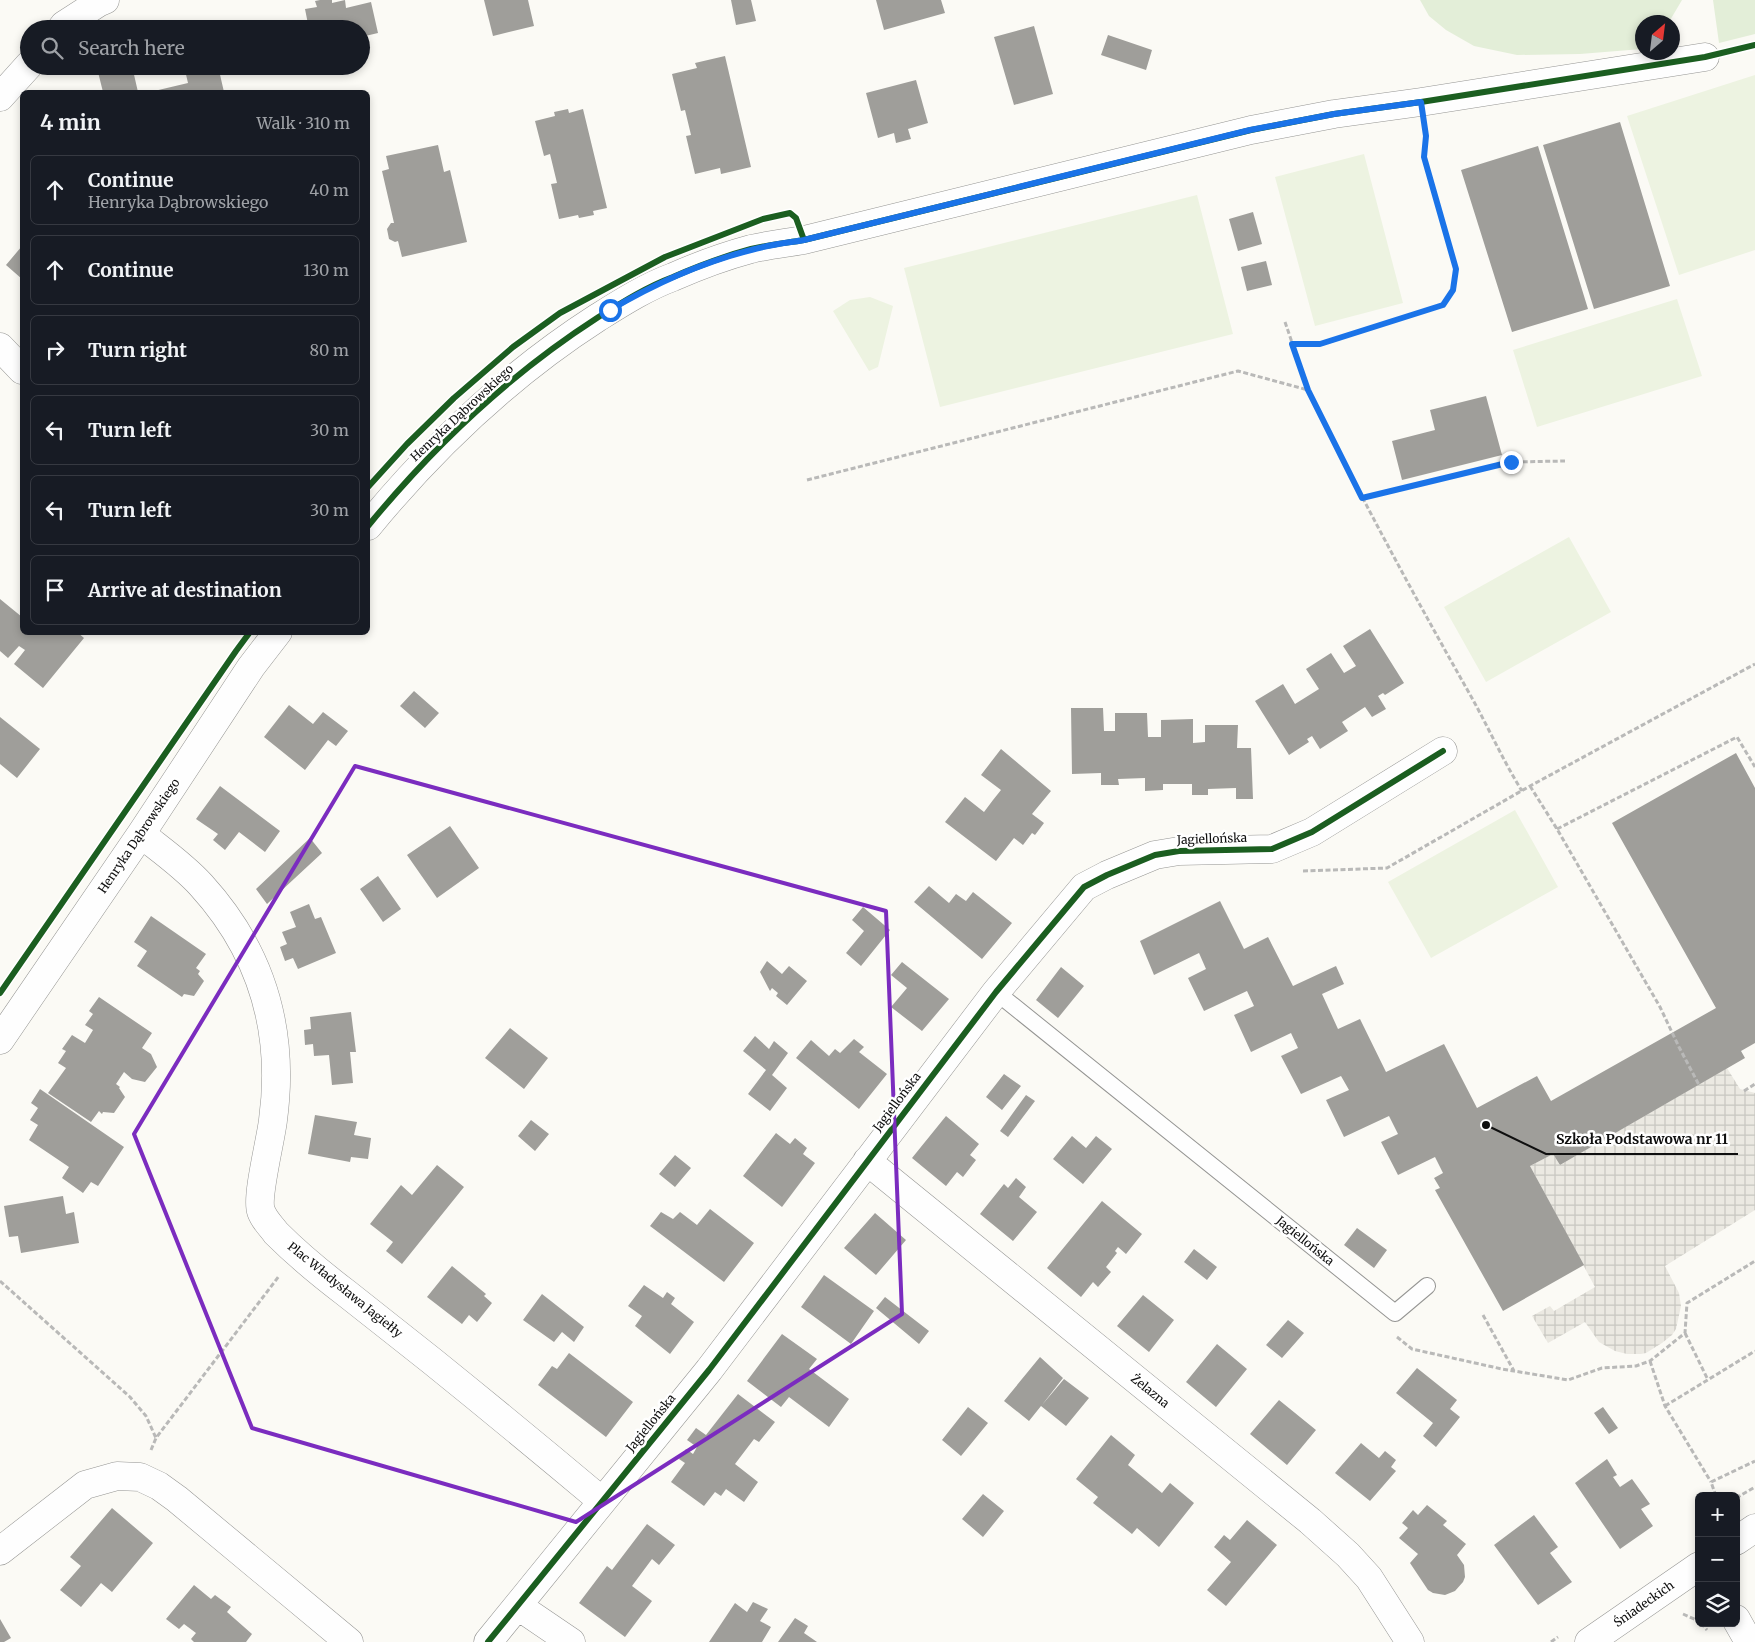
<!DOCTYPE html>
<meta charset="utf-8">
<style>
:root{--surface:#171b24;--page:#20242c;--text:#f1f3f6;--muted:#9ea1a6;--line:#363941}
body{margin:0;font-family:Merriweather,serif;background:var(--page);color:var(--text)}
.controls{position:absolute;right:15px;bottom:15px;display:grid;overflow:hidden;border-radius:8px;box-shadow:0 2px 8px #0003}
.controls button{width:45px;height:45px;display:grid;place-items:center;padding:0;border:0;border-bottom:1px solid var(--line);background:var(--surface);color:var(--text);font:25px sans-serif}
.compass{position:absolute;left:1635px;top:15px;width:45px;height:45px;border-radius:50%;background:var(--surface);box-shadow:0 2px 8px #0003;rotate:28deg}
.stop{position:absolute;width:15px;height:15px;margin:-11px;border:4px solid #1a73e8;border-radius:50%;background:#fff}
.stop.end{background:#1a73e8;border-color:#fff;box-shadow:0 1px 5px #0008}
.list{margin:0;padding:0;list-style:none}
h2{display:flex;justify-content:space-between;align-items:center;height:65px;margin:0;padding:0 20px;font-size:21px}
h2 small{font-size:16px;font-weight:400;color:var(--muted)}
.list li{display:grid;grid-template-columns:32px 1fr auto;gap:15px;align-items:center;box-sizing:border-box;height:70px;margin:0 10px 10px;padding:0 10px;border:1px solid var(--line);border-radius:8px}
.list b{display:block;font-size:19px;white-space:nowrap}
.list p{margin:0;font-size:16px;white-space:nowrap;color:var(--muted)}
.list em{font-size:16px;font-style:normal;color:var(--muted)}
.icon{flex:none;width:28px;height:28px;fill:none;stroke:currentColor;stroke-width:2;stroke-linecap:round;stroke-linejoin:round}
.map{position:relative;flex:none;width:1755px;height:1642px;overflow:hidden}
.search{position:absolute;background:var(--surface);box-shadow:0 2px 8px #0003;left:20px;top:20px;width:350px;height:55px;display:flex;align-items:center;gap:12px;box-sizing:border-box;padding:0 18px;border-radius:28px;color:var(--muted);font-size:19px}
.panel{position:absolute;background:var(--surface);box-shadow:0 2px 8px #0003;left:20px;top:90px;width:350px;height:545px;border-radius:8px}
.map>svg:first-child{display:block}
.green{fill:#e3eed8}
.pitch{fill:#edf3e1}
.plaza{fill:url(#plaza-grid)}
.building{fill:#9f9e9a}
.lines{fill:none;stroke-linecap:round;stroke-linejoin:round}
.service-casing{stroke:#959593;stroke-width:18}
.minor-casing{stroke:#959593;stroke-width:29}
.path{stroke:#b9b9b8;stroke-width:3;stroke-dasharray:5 2.5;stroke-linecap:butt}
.service{stroke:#fefefe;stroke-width:16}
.minor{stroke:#fefefe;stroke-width:28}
.cycleway-casing{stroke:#fff;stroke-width:9}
.cycleway{stroke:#1b5e20;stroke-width:6}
.route{stroke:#1a73e8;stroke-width:6}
.marked{fill:none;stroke:#7b2cbf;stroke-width:4;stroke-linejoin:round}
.labels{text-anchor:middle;stroke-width:5;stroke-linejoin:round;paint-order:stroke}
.street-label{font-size:12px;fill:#0f0f0f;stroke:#fff}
.leader{fill:none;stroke:#0f0f0f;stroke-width:2}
.callout-dot{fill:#0f0f0f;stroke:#fff;stroke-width:2}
.callout-label{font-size:14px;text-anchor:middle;font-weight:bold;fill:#0f0f0f;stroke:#fff;stroke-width:5;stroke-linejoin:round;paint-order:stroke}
</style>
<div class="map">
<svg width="1755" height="1642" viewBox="0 0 1755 1642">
<defs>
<pattern id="plaza-grid" width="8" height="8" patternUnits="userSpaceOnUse" patternTransform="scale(1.25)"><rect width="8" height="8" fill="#ebe9e2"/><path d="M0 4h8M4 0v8" fill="none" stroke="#c8c7c1"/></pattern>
</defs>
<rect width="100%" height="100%" fill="#fbfaf5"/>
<path class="green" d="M1420,0H1682L1669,22H1642V49L1580,54L1517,55L1474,46L1446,30L1429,16Z
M1713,0H1755V34L1719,43Z"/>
<path class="pitch" d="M1755,75V250L1679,275L1627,116Z
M1364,154L1403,303L1315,326L1275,177Z
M1197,195L1233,334L940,407L904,268Z
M870,297L893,306L878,367L869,371L833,311L850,300Z
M1677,299L1702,376L1537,427L1513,350Z
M1569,537L1611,612L1486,682L1444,607Z
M1515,810L1558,887L1431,958L1388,882Z"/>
<path class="plaza" d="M1727,1068L1740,1089L1755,1093V1210L1665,1266L1679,1293L1681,1306L1676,1329L1672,1335L1662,1343L1646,1353L1641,1354H1627L1615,1351L1599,1342L1585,1322L1548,1343L1532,1316L1550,1306L1554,1311L1595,1287L1530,1166L1553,1154L1560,1165Z"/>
<path class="building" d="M320,0H332V3L345,0L346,8L371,2L378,33L361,37V29H306L308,24L305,9L317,7L315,1Z
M484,0H528L534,26L493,36Z
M731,0H751L756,21L736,25Z
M876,0H941L945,13L884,30Z
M1034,26L1053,94L1014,105L994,37Z
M1108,35L1152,50L1146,70L1101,55Z
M725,56L751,167L721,174L720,168L695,174L686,136L691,135L685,110L681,111L672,74L697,68L695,63Z
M125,66H132L138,92H103L98,72Z
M184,66H218L224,92H150L188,83Z
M916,80L928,123L908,129L911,139L896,143L894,133L878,138L866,93Z
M568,109L569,113L583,109L607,208L593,211L594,215L579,218L578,215L559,219L551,184L557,183L550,154L544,156L535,121L555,116L554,112Z
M1620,122L1670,286L1594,309L1543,145Z
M438,145L444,172L450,170L467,242L402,257L398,241L395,242L389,239L387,229L391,223H394L382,171L389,169L386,156Z
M1538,146L1588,309L1512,332L1461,170Z
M1253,212L1262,244L1238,251L1229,219Z
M22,246V279L6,265Z
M1266,261L1272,285L1247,291L1241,267Z
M1486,396L1502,455L1402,480L1392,441L1435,430L1430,410Z
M0,599L22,617V632H77L84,638L43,688L14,664L25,650L19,646L8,658L0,651Z
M1370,629L1404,683L1385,695L1383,693L1378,696L1386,709L1372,717L1365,707L1342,722L1348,731L1320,749L1312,736L1307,739L1309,742L1289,755L1255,701L1283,684L1295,704L1319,689L1306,669L1331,653L1344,673L1356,666L1343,646Z
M414,691L439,713L425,728L400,706Z
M289,705L313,724L323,712L348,731L336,746L328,740L305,770L264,737Z
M1071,708H1103L1104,731H1115V713H1147L1148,737H1161V720L1193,719V743L1205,742V725H1238L1237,748H1251L1253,799H1236V788L1208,789V795H1192V784H1163V790L1145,791V778L1118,779L1119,785H1101V773L1072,774Z
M0,717L40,749L17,778L0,764Z
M1001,749L1051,791L1032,814L1044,823L1035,835L1032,833L1023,845L1014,838L996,861L945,822L965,797L984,812L993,800L1001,790L981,775Z
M1736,753L1755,788V1043L1741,1051L1745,1058L1560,1165L1553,1154L1530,1166L1584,1265L1503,1311L1435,1190L1440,1188L1434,1178L1443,1173L1435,1157L1398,1175L1381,1142L1398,1134L1389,1116L1344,1137L1326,1100L1349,1090L1341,1076L1301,1094L1281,1056L1298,1048L1291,1033L1251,1052L1234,1015L1254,1006L1247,991L1204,1011L1188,978L1206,969L1199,953L1154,975L1140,941L1220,901L1244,949L1268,937L1293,986L1336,966L1344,984L1322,994L1338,1029L1360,1019L1386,1072L1444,1044L1477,1108L1537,1076L1551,1101L1716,1008L1612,823Z
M220,786L280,831L265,852L239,832L225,850L213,840L218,834L196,819Z
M450,826L479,868L437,898L407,855Z
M310,838L322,853L267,904L256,889Z
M378,876L401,909L383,922L360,889Z
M929,886L949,903L956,894L966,901L973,892L1012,923L982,959L914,902Z
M309,904L315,919L321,917L336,953L298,969L293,958L285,961L280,947L287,944L282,932L296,927L290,912Z
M863,907L890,930L861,966L846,953L864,931L852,920Z
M151,916L206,954L196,968L200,971L198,974L204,981L194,996L184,994L182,997L137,966L147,951L134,942Z
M767,961L782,974L789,966L807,981L787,1005L776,996L778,993L772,988L770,991L760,972Z
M902,962L949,999L922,1031L891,1007L907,988L891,975Z
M1061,967L1084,986L1058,1018L1036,1000Z
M99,997L152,1033L142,1048L151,1054L157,1067L145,1082L132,1079L124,1072L116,1084L120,1087L119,1088L125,1097L114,1113L103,1112L102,1114L99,1111L91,1122L48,1093L66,1068L58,1063L66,1051L62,1049L72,1035L85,1043L93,1030L85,1025L93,1014L89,1011Z
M351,1012L356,1052H350L353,1083L332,1085L329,1055L314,1056L313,1044L305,1045L304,1030L311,1029L310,1017Z
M510,1028L548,1058L524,1089L485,1058Z
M755,1036L769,1049L774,1041L788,1053L772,1075L787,1088L770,1111L748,1094L766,1070L743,1051Z
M854,1039L864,1047L859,1052L887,1074L859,1109L796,1058L811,1040L829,1056L835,1049L840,1053Z
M1004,1074L1021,1086L1002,1110L986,1097Z
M40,1089L124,1147L98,1186L91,1182L83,1193L62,1178L69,1167L29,1140L38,1125L30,1120L38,1108L31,1103Z
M1026,1095L1035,1101L1008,1137L1000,1131Z
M315,1115L357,1122L354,1135L371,1138L368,1159L351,1157L350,1162L308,1154Z
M946,1116L979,1144L970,1155L976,1160L963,1177L957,1172L946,1186L912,1158Z
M531,1120L549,1134L535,1151L518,1136Z
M776,1133L790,1144L795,1138L807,1148L803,1154L815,1163L782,1207L743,1176Z
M1072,1136L1086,1148L1096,1136L1112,1149L1083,1184L1053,1159Z
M675,1155L691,1168L675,1187L659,1174Z
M437,1165L464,1187L402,1264L386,1251L393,1242L370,1224L401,1185L412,1195Z
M1016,1178L1026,1187L1019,1197L1037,1212L1013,1241L980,1214L1004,1184L1008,1188Z
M63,1196L66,1214L74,1212L79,1243L21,1253L18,1236L9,1237L4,1206Z
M1102,1201L1142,1234L1126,1254L1118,1247L1115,1251L1117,1253L1106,1267L1111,1272L1098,1287L1093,1282L1081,1297L1047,1268Z
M710,1209L754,1243L724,1282L650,1226L661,1212L673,1219L680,1212L697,1225Z
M875,1213L906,1240L876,1275L844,1248Z
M1357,1228L1387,1250L1374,1268L1344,1245Z
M1194,1249L1217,1267L1207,1280L1184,1262Z
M452,1266L486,1294L484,1296L492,1303L477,1322L469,1315L462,1324L427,1297Z
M824,1275L874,1311L851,1344L801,1307Z
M644,1285L663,1298L667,1292L675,1298L671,1304L694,1322L670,1354L635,1326L642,1316L628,1306Z
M542,1294L584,1327L574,1342L562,1332L554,1342L523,1320Z
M1143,1295L1174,1320L1149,1352L1117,1326Z
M885,1297L929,1331L919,1344L876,1308Z
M1288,1320L1304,1333L1282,1358L1266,1345Z
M782,1334L817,1359L809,1369L849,1399L829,1427L789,1397L781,1407L747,1381Z
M1217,1344L1247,1369L1216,1407L1186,1382Z
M569,1353L633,1402L606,1437L538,1385L552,1366L557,1369Z
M1040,1357L1063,1378L1042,1405L1064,1379L1089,1398L1066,1426L1041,1406L1029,1421L1004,1401Z
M1417,1368L1457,1400L1450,1409L1460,1417L1436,1447L1423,1436L1433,1423L1396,1393Z
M738,1394L775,1422L759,1442L754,1439L735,1464L758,1482L744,1502L726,1489L721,1496L715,1492L704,1506L671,1482L685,1463L679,1459L686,1449L693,1454L697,1447L687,1440L696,1428L706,1435Z
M1279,1400L1316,1430L1287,1465L1250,1434Z
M968,1407L988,1423L961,1456L942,1440Z
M1603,1407L1618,1428L1609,1434L1594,1413Z
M1111,1435L1135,1455L1128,1465L1162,1493L1170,1483L1194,1503L1159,1547L1137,1528L1132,1534L1093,1503L1098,1497L1076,1479Z
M1361,1443L1379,1458L1385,1451L1396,1460L1391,1467L1396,1471L1370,1501L1335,1473Z
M1607,1459L1617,1475L1613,1477L1620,1487L1632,1479L1650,1504L1641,1509L1653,1526L1620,1549L1575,1483Z
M983,1494L1004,1511L983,1537L962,1519Z
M1427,1505L1447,1521L1443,1525L1466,1544L1457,1555L1464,1565L1465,1577L1463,1582L1455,1591L1445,1595L1433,1593L1428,1590L1410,1563L1418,1554L1399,1538L1408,1528L1402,1523L1413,1510L1418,1515Z
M112,1508L153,1543L112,1592L101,1583L81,1607L60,1590L81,1566L70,1557Z
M1534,1515L1558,1547L1550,1553L1572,1582L1538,1605L1494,1545Z
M1247,1520L1277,1545L1226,1606L1207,1590L1231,1562L1214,1547L1224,1535L1230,1540Z
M647,1524L675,1545L659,1565L652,1559L632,1586L652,1601L625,1637L579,1603L607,1566L612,1570Z
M194,1585L211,1599L215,1595L231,1607L227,1612L252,1634L246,1642H194L191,1639L196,1633L184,1624L179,1629L166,1619Z
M753,1602L768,1609L760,1621L771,1627L762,1642H709L735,1603L747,1612Z
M795,1618L808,1626L804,1633L817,1642H778Z
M0,1619L11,1638L4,1642H0Z"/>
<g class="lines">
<g class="service-casing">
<path id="service" d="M996,992L1395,1313L1427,1286"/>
</g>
<g class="minor-casing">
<path id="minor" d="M61,29L64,25L98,3L105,0
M0,97L29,65
M0,347L22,370
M368,526C433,447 510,374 597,318C621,303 646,287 673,277C698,266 725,256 751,249C768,245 786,243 804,240L1251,130L1334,114L1421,102L1705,57
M141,834C161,850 184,866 201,885C262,952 285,1031 273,1120C271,1139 256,1197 261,1211C264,1220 271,1226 276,1233C298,1255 321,1274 346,1293C375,1316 403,1338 432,1361C489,1407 546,1454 602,1501
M0,1040L141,834L251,667L278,632
M867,1161L1310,1521L1348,1555L1369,1578L1410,1642
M1736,1541L1755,1528
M0,1551L85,1485L117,1476L140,1477L159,1486L177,1499L349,1642
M518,1606L571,1642
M1736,1619L1749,1642
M488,1642L709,1370L996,992L1084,887L1107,875L1155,855L1179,851L1272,849L1312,832L1443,751
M1589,1642L1699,1566"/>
</g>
<path class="path" d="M1285,322L1308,389
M1292,344L1320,345L1443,305L1453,290L1456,269L1424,157L1426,131
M807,480L1238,371L1308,390C1358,492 1412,592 1468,691C1487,724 1502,759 1522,791
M1362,498L1511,462L1565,461
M1530,786L1557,829L1660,1007L1679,1047L1699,1085
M1557,829L1737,737L1755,767
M1303,871L1387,868L1530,786L1755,664
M1744,1091L1755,1084
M0,1281L130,1397L146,1416L156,1438
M1483,1315L1514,1371L1568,1380L1602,1368L1636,1366L1650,1361L1685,1333L1687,1303L1755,1261
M1685,1333L1708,1380
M1397,1337L1412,1349L1502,1369L1514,1371
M1650,1361L1665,1406L1711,1482
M1665,1406L1755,1351
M151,1450L156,1438L279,1276
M1716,1496L1711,1482L1755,1461
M1736,1498L1755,1487
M1683,1614L1699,1621
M1701,1623L1707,1630
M1551,1642L1558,1637"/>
<use href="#service" class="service"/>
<use href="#minor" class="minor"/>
<g class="cycleway-casing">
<path id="cycleway" d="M368,487L407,444L454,398L513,347L560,313L665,257L763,219L790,213L796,218L804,240
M368,526C433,447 510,374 597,318C621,303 646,287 673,277C698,266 725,256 751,249C768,245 786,243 804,240L1251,130L1334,114L1421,102L1705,57L1755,45
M0,993L236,651L250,632
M488,1642L709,1370L996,992L1084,887L1107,875L1155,855L1179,851L1272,849L1312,832L1443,751"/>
</g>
<use href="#cycleway" class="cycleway"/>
</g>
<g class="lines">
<path class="route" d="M610,310C654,284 700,263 751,250C768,245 786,243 804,240L1250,130L1334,114L1421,102L1426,136L1424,157L1456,269L1453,290L1443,305L1320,344H1292L1308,390L1362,498L1511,462"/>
</g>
<path class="marked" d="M355,766L886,911L902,1314L576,1522L252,1428L134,1134Z"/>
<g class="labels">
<g class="street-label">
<text transform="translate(462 413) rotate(-43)" y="4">Henryka Dąbrowskiego</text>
<text transform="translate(139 836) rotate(-56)" y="4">Henryka Dąbrowskiego</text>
<text transform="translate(1212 839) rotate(-2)" y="4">Jagiellońska</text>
<text transform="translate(897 1102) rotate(-53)" y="4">Jagiellońska</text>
<text transform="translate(1305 1241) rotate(39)" y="4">Jagiellońska</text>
<text transform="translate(345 1290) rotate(39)" y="4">Plac Władysława Jagiełły</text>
<text transform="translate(1150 1391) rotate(39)" y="4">Żelazna</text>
<text transform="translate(651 1423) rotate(-51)" y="4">Jagiellońska</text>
<text transform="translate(1644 1604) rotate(-35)" y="4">Śniadeckich</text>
</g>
</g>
<path class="leader" d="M1486 1125L1546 1154H1738"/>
<circle class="callout-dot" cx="1486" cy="1125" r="5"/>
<g class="callout-label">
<text x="1642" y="1144">Szkoła Podstawowa nr 11</text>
</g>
</svg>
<div class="controls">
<button>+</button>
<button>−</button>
<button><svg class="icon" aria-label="layers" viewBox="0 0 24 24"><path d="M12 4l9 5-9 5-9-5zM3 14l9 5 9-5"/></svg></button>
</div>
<svg class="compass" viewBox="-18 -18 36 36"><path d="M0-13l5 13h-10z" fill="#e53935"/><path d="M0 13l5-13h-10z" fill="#9ea1a6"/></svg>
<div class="stop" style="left:610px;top:310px"></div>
<div class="stop end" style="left:1511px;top:462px"></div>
<div class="search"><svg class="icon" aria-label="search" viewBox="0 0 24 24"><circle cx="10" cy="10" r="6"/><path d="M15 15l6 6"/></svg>Search here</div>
<section class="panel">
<h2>4 min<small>Walk · 310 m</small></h2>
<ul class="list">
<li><svg class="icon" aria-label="ahead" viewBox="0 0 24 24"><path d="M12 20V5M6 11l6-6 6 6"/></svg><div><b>Continue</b><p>Henryka Dąbrowskiego</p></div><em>40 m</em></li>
<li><svg class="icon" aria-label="ahead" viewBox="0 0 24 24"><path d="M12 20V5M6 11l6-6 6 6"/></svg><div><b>Continue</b></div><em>130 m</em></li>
<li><svg class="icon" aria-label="right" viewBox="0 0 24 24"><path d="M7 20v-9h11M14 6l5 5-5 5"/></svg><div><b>Turn right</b></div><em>80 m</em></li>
<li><svg class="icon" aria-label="left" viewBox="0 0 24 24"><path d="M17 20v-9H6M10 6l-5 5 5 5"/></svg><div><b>Turn left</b></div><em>30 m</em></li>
<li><svg class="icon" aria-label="left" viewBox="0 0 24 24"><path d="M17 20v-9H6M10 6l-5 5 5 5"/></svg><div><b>Turn left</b></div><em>30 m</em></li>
<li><svg class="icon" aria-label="arrive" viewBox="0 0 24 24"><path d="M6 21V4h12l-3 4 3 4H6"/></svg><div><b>Arrive at destination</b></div></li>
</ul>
</section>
</div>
